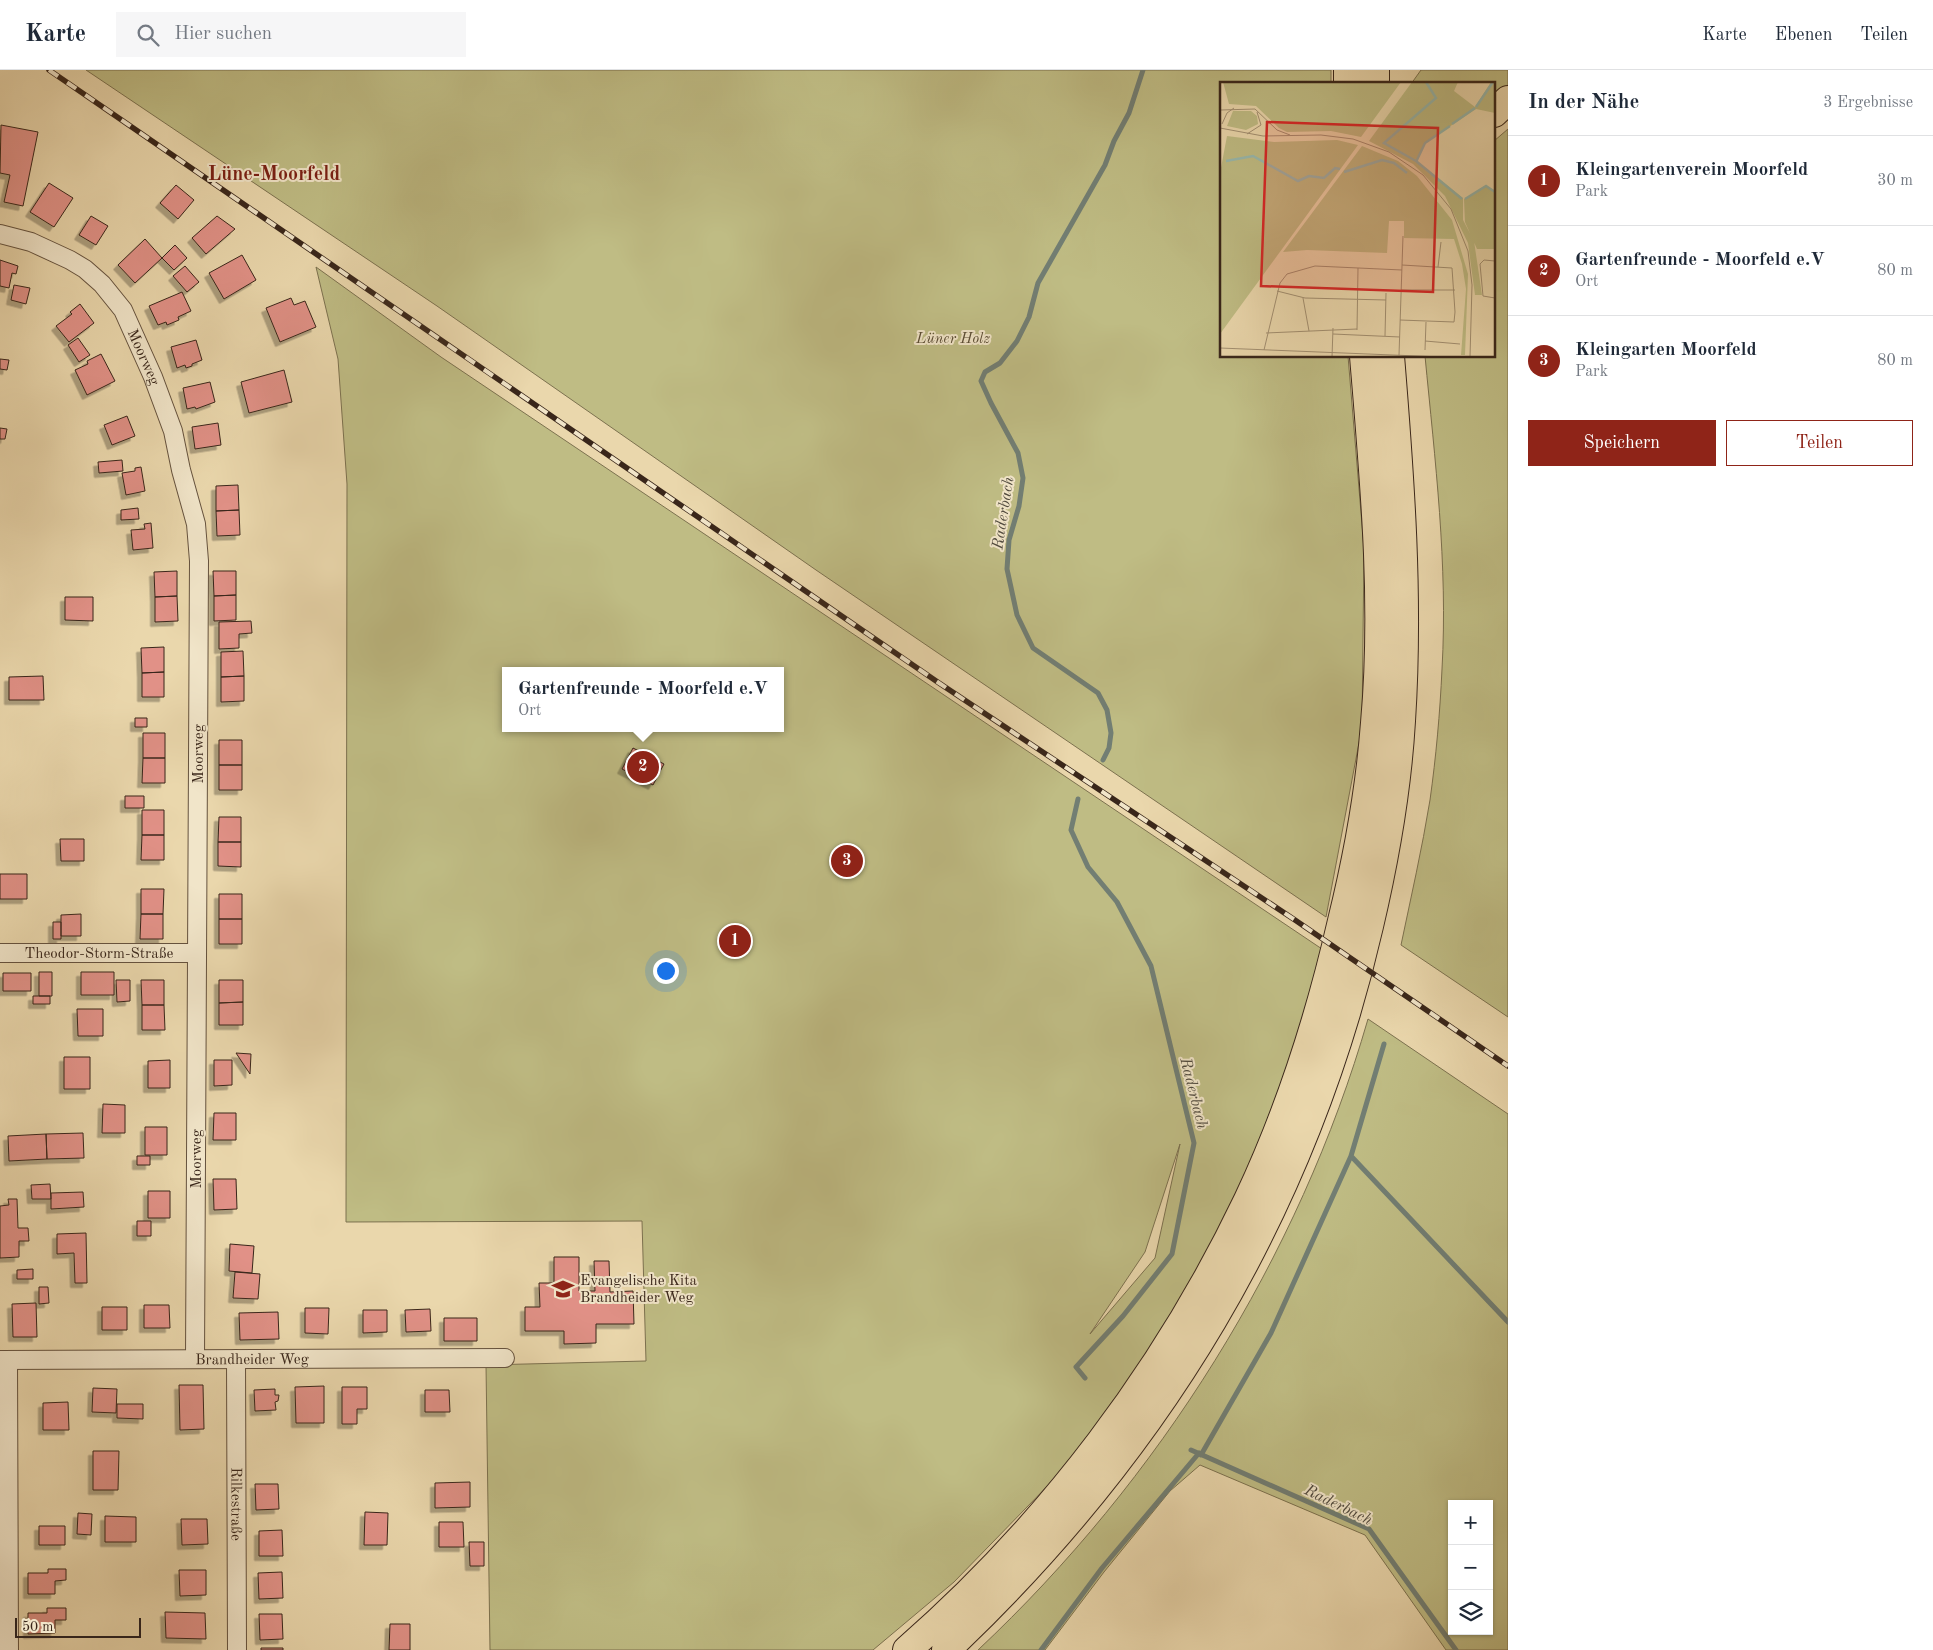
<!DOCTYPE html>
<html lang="de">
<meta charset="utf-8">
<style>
:root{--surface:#fff;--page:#f6f6f7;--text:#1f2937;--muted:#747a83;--line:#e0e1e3;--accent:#8f2418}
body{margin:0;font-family:"Old Standard TT",serif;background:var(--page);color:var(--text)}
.controls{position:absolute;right:15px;bottom:15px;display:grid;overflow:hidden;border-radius:0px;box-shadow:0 1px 4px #0004}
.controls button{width:45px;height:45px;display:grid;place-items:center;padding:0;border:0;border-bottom:1px solid var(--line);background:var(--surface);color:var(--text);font:25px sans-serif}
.scale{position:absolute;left:15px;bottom:12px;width:126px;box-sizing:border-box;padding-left:5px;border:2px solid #39261a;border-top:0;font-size:14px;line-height:18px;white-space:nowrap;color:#39261a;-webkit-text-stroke:4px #f1e5c9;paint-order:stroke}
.you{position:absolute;left:665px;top:900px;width:18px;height:18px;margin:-12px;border:4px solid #fff;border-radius:50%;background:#1a73e8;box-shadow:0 0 0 8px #1a73e833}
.badge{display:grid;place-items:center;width:32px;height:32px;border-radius:50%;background:var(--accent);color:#fff;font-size:16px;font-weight:700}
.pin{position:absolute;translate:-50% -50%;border:2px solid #fff;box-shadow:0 1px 5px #0006}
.popup{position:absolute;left:502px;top:597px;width:282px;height:65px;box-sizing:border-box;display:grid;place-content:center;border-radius:0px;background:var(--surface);filter:drop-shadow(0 1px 4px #0005);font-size:16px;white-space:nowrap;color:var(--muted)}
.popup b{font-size:19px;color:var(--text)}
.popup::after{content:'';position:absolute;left:50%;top:100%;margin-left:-10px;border:10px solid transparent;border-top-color:var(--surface)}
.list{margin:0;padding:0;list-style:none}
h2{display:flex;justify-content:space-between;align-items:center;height:65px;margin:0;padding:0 20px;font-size:21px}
h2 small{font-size:16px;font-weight:400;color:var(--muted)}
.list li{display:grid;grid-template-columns:32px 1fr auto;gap:15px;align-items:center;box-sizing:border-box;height:90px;padding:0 20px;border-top:1px solid var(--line)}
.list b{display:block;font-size:19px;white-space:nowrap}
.list p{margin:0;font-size:16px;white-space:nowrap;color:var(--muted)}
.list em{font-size:16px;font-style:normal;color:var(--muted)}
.actions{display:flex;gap:10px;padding:15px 20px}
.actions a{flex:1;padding:11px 0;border:1px solid var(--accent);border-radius:0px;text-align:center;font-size:18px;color:var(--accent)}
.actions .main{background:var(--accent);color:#fff}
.icon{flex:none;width:28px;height:28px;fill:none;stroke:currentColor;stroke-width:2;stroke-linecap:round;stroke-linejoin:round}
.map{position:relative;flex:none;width:1508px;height:1580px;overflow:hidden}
header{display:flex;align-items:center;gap:30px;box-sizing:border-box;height:70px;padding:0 25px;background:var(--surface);border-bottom:1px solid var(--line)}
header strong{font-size:24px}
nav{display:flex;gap:28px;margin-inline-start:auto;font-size:18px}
.search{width:350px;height:45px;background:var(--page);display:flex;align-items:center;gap:12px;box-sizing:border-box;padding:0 18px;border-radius:0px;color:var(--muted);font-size:19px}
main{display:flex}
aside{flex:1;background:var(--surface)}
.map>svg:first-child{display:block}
.green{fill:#bfbc84;stroke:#7c714f;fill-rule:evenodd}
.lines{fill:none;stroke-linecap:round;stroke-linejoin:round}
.stream{stroke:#727e73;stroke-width:5}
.building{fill:#e19187;stroke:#39261a;filter:url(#shadow)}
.minor-casing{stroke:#65523e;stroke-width:20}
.motorway-casing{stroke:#39261a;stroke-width:30}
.minor{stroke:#f1e5c9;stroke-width:18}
.motorway{stroke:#ead7ac;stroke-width:28}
.rail-casing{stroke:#39261a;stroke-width:5.5}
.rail{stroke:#f1e5c9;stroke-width:4;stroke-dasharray:11;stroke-linecap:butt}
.labels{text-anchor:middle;stroke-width:4;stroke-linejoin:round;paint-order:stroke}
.park-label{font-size:15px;font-style:italic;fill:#5a4c34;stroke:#f1e5c9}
.street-label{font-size:15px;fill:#39261a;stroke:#f1e5c9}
.poi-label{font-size:15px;fill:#39261a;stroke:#f1e5c9;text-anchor:start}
.water-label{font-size:16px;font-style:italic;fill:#514b3f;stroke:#f1e5c9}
.district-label{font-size:20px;font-weight:bold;fill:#7a1f14;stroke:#f1e5c9}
.inset-river{fill:none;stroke:#98b9ae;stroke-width:2.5}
.inset-road{fill:none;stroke:#a39072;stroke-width:1}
.view{fill:#d62828;fill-opacity:0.15;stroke:#d62828;stroke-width:2.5}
.inset-edge{fill:none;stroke:#39261a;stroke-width:2.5}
</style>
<header>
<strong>Karte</strong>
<div class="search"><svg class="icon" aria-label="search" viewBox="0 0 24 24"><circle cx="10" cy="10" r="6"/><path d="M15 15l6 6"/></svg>Hier suchen</div>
<nav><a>Karte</a><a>Ebenen</a><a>Teilen</a></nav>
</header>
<main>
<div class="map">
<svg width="1508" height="1580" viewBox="0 0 1508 1580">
<defs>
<filter id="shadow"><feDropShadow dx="-4.5" dy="4.5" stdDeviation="0" flood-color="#0004"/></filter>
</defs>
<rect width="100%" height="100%" fill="#ead7ac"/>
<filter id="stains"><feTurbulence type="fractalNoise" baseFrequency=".004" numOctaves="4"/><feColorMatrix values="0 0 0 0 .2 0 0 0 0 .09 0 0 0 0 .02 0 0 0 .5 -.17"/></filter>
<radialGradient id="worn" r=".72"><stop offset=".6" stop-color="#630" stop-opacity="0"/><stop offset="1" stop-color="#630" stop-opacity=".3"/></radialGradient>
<path class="green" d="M86,0H1331V14H1222V286H1348L1364,479L1362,657L1326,847L816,500L437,236Z
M1421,0H1508V15L1494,27V14H1411Z
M1508,59V947L1401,875C1411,827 1422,779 1430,730C1436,687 1440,643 1442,599C1448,495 1435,390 1425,286H1494V71Z
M316,197L441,287L1322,879L1284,1021L1194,1219L1063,1400L954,1512L873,1580H490L486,1295L646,1291L642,1151L346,1152L347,414L338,289ZM506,601H780V658H506ZM1180,1074L1155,1188L1090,1264L1145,1182Z
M1368,949L1508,1044V1580H1446L1365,1465L1200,1395L1170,1421L1104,1502L1045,1580H978C1159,1410 1299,1188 1368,949ZM1452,1434H1489V1561H1452Z"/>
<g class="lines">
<path class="stream" d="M1103,690L1109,678L1111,663L1107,640L1098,623L1033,578L1017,545L1007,499L1009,470L1019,436L1023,408L1018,383L991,333L981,311L985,302L1000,293L1017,271L1029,247L1038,213L1105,95L1114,71L1129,43L1143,0
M1078,729L1071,760L1088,797L1117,832L1151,896L1194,1073L1172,1184L1123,1246L1076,1297L1085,1308
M1351,1086L1384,974
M1191,1380L1369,1459L1456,1580
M1201,1385L1271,1263L1351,1086L1508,1252
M1041,1580L1102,1498L1199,1383"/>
</g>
<path class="building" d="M1,55L38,62L23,136L4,132L10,105L0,103Z
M49,113L73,128L54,157L30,142Z
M176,115L194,130L178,149L160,133Z
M91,146L108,156L96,175L79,165Z
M217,146L235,159L206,184L192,168Z
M145,169L162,188L135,213L118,195Z
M175,175L187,188L174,200L162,188Z
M242,185L256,210L224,229L209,203Z
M0,190L18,196L16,204L12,203L9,218L0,216Z
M185,196L199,212L187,222L173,206Z
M14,215L30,218L26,234L11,230Z
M182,222L191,241L178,247L179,250L167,255L166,252L158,255L149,236Z
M291,228L294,235L305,231L316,257L280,272L266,238Z
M80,234L94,253L69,272L56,256L72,244L70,242Z
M78,268L90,285L79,292L68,275Z
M196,270L202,290L192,294V296L186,298L185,295L177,298L171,277Z
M101,284L115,311L87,325L75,300L88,294L87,291Z
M0,289L9,290L7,300L0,299Z
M284,300L292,332L249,343L241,312Z
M210,312L215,332L196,339L195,337L187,339L183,318Z
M127,346L135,366L112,375L104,355Z
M218,353L221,375L195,379L192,357Z
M0,358L7,359L5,369H0Z
M122,390L123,401L99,403L98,392Z
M141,397L145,421L126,425L122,403L135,401V398Z
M238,415L239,440L216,441V416Z
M138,438L139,449L121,450V440Z
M239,440L240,465L217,466L216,441Z
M151,453L153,478L133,480L131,460L145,459L144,454Z
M177,501V526L155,527L154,502Z
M213,501H236V525L214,526Z
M236,525V550L214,551V526Z
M177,526L178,551L155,552V527Z
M65,527H93V551L65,550Z
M251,551L252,563L239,564V578L219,579V552Z
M164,577V602L142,603L141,578Z
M243,581L244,606L221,607V582Z
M164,602V627H142V603Z
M43,606L44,630H9V607Z
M244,606V631L221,632V607Z
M135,648H147V657H135Z
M143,663H165V688H143Z
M219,670H242V695H219Z
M633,678L664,694L653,715L622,699Z
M143,688H165V713H142Z
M219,695H242V720H219Z
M125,726H144V738H125Z
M142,740H164V765H142Z
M219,747H241V772H218Z
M142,765H164V790H141Z
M60,769H84V791H61Z
M218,772H241V797L218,796Z
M0,804H27V829H0Z
M141,819H164L163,844H141Z
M219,824H242V849H219Z
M81,844V866H61V845Z
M141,844H163V869H140Z
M219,849H242V874H219Z
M53,852H61V869H53Z
M39,902H52V926H39Z
M81,902H114V925H81Z
M3,903H31V921H3Z
M116,910H130V931L117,932Z
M141,910H164V935H142Z
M219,910H243V932L219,933Z
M33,926H50V934H33Z
M243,932V955H219V933Z
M142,935H164L165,960H142Z
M77,939H103V966H78Z
M236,983L251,984L250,1004Z
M64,987H90V1019H64Z
M170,990V1018H148V991Z
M214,990H232V1015L214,1016Z
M103,1034L125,1035V1063H102Z
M214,1043H236V1070H213Z
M145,1057H167V1085H145Z
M83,1063L84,1088L47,1089L46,1064Z
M46,1064L47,1089L9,1091L8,1066Z
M137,1086H150V1095H137Z
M213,1109H236L237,1139L214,1140Z
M50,1114L51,1129H32L31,1115Z
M148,1121H170V1148H148Z
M83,1122L84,1137L51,1139V1123Z
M8,1129H17L18,1158H28L29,1171H19V1187L0,1188V1136L9,1135Z
M137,1151H151V1166H137Z
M86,1163L87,1213H75L74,1183L57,1184V1164Z
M230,1174L254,1176L252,1203L229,1201Z
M554,1187H579V1221H595L594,1191H609L610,1222L633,1221L634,1254H596V1273L564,1274V1261H525V1237H540L539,1213H554Z
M33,1199V1209H17V1200Z
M235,1202L260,1204L258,1229L233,1228Z
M39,1217H48L49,1233L39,1234Z
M36,1233L37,1267H13L12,1234Z
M144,1235H169L170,1258H144Z
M102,1237H127V1260H102Z
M305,1238H329L328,1264L305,1263Z
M430,1239L431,1261L406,1262L405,1240Z
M363,1240H387V1262L363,1263Z
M278,1242L279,1269L240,1270L239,1243Z
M444,1248H477V1271H444Z
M179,1315H203L204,1359L180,1360Z
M324,1316V1353H296L295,1317Z
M342,1317H367V1339H357V1354H342Z
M93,1318L117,1319L116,1343L92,1342Z
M275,1319V1325H279L278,1331L275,1332L276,1340L255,1341L254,1320Z
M425,1320H449L450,1342H425Z
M68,1332L69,1360H43V1333Z
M117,1334H143V1349L117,1348Z
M93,1381H119L118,1420H93Z
M470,1412V1437L435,1438V1413Z
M255,1414H278L279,1439L256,1440Z
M365,1442L388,1443L387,1475H364Z
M78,1443L92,1444L91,1465L77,1464Z
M105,1446L136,1447V1472H105Z
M181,1449H207L208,1474L182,1475Z
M439,1452H463L464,1477H439Z
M39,1456H65V1475H39Z
M282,1460L283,1486H259V1461Z
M469,1472H484V1496H470Z
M48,1499H66V1510L55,1511V1524H28V1503H48Z
M179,1500H206V1525L180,1526Z
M282,1502L283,1528L259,1529L258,1503Z
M47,1538H66V1550H55V1563L28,1564V1543H47Z
M165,1542L205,1543L206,1569L166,1568Z
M259,1544H282L283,1569L260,1570Z
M390,1554H410V1580H389Z
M261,1578H283V1580H261Z"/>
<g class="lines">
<g class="minor-casing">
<g id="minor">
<path id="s1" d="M0,164L31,172L70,190L85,199L102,214L123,240L153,307L173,361L181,400L196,454L199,491L195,1289"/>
<path id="s2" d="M0,883H197"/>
<path id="s3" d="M236,1289L237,1580"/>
<path id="s4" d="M0,1290L505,1288"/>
<path d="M8,1290L9,1580"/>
</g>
</g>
<g class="motorway-casing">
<path id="motorway" d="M1348,0V14
M1375,0V14
M1494,43L1508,30
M907,1580C1049,1456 1167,1300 1248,1130C1290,1041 1320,947 1342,851C1358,786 1370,720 1375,653C1386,531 1374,408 1364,286
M946,1580C1159,1379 1303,1142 1369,856C1385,788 1397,720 1401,651C1409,528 1400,408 1390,286"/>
</g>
<use href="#minor" class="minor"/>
<use href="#motorway" class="motorway"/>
<g class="rail-casing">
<path id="rail" d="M49,0L939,613L1295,850L1508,996"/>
</g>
<use href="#rail" class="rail"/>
</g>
<defs>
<g id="school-bare" transform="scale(1.725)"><path d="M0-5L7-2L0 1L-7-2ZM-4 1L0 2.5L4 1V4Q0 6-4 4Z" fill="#8f2418" stroke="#f1e5c9" stroke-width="2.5" paint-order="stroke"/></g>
</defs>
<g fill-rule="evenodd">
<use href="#school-bare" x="563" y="1219"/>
</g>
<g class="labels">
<g class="park-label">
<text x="953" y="273">Lüner Holz</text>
</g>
<g class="street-label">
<text dy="5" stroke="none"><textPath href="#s1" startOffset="200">Moorweg</textPath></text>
<text transform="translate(198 684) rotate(-90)" y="5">Moorweg</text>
<text dy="5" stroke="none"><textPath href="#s2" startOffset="99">Theodor-Storm-Straße</textPath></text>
<text transform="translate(196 1089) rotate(-90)" y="5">Moorweg</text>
<text dy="5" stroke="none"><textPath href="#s4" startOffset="252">Brandheider Weg</textPath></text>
<text dy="5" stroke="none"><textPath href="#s3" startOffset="145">Rilkestraße</textPath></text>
</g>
<g class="poi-label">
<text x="580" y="1215">Evangelische Kita<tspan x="580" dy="17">Brandheider Weg</tspan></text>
</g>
<g class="water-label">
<text transform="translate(1002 443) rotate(-81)" y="6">Raderbach</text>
<text transform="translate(1195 1023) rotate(76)" y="6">Raderbach</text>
<text transform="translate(1339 1434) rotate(26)" y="6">Raderbach</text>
</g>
<g class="district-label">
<text x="274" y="110">Lüne-Moorfeld</text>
</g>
</g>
<g transform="translate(1220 12)">
<rect width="275" height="275" fill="#ead7ac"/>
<path d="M3,0H181L141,55L111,49L67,50L59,46L36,24L9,22ZM192,0H238L234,9L255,25L271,0H275V31L256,27L205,61L197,79L243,116V138L254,159L262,213H255L248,161L225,114L193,82L149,59ZM13,29H31L37,34L38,42L26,48L7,44ZM7,54L54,60L117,58L138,63L0,252V91ZM142,64L178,79L197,94L232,138L248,192L245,273H241L246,207L242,182L234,157L184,156V139H169L167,171L87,168L63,170ZM267,104L275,109V167H257L245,140L244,117Z" fill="#bfbc84"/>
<path class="inset-river" d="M256,25L273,0M232,42L255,26M6,79L33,74L78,99L89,94L104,96L115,86L120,87M196,79L164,61L216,16L206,0M196,79L242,117M196,80L205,61L230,44M124,90L162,78L174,81L187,91M245,117L266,104L275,110"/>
<path class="inset-road" d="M0,16V75M1,28L35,27L57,48L70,53M2,42L7,31L14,26M0,46L43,54L101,53L133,57L169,70L203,93L231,127L248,169L252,203L250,275M27,52L41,43L37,30M275,179L264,178L260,182L263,214L275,216M218,185L221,160M181,208H235M57,209L85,216L166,218M83,216L89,249M180,238L234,240L235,230L232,186L182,183M137,248L138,186M46,251L137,247M113,252L180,255M165,254L166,211M205,259L240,262M0,266L222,275M44,268L60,201L67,192L95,184L182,188M205,268L206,240M179,273L183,154M112,275L113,246"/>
<path class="view" d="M47,40L218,46L213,210L41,204Z"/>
<rect width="275" height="275" class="inset-edge"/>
</g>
<rect width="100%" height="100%" filter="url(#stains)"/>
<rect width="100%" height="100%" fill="url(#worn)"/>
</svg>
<div class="controls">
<button>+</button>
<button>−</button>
<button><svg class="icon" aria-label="layers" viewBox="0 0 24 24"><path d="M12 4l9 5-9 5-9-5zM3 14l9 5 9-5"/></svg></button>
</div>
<div class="scale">50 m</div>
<div class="you"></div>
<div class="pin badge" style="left:735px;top:871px">1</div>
<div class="pin badge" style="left:643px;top:697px">2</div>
<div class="popup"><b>Gartenfreunde - Moorfeld e.V</b>Ort</div>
<div class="pin badge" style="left:847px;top:791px">3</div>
</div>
<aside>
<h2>In der Nähe<small>3 Ergebnisse</small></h2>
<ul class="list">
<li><span class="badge">1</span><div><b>Kleingartenverein Moorfeld</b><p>Park</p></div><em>30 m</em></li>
<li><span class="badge">2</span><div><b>Gartenfreunde - Moorfeld e.V</b><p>Ort</p></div><em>80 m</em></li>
<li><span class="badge">3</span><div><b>Kleingarten Moorfeld</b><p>Park</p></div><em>80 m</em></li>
</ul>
<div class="actions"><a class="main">Speichern</a><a>Teilen</a></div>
</aside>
</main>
